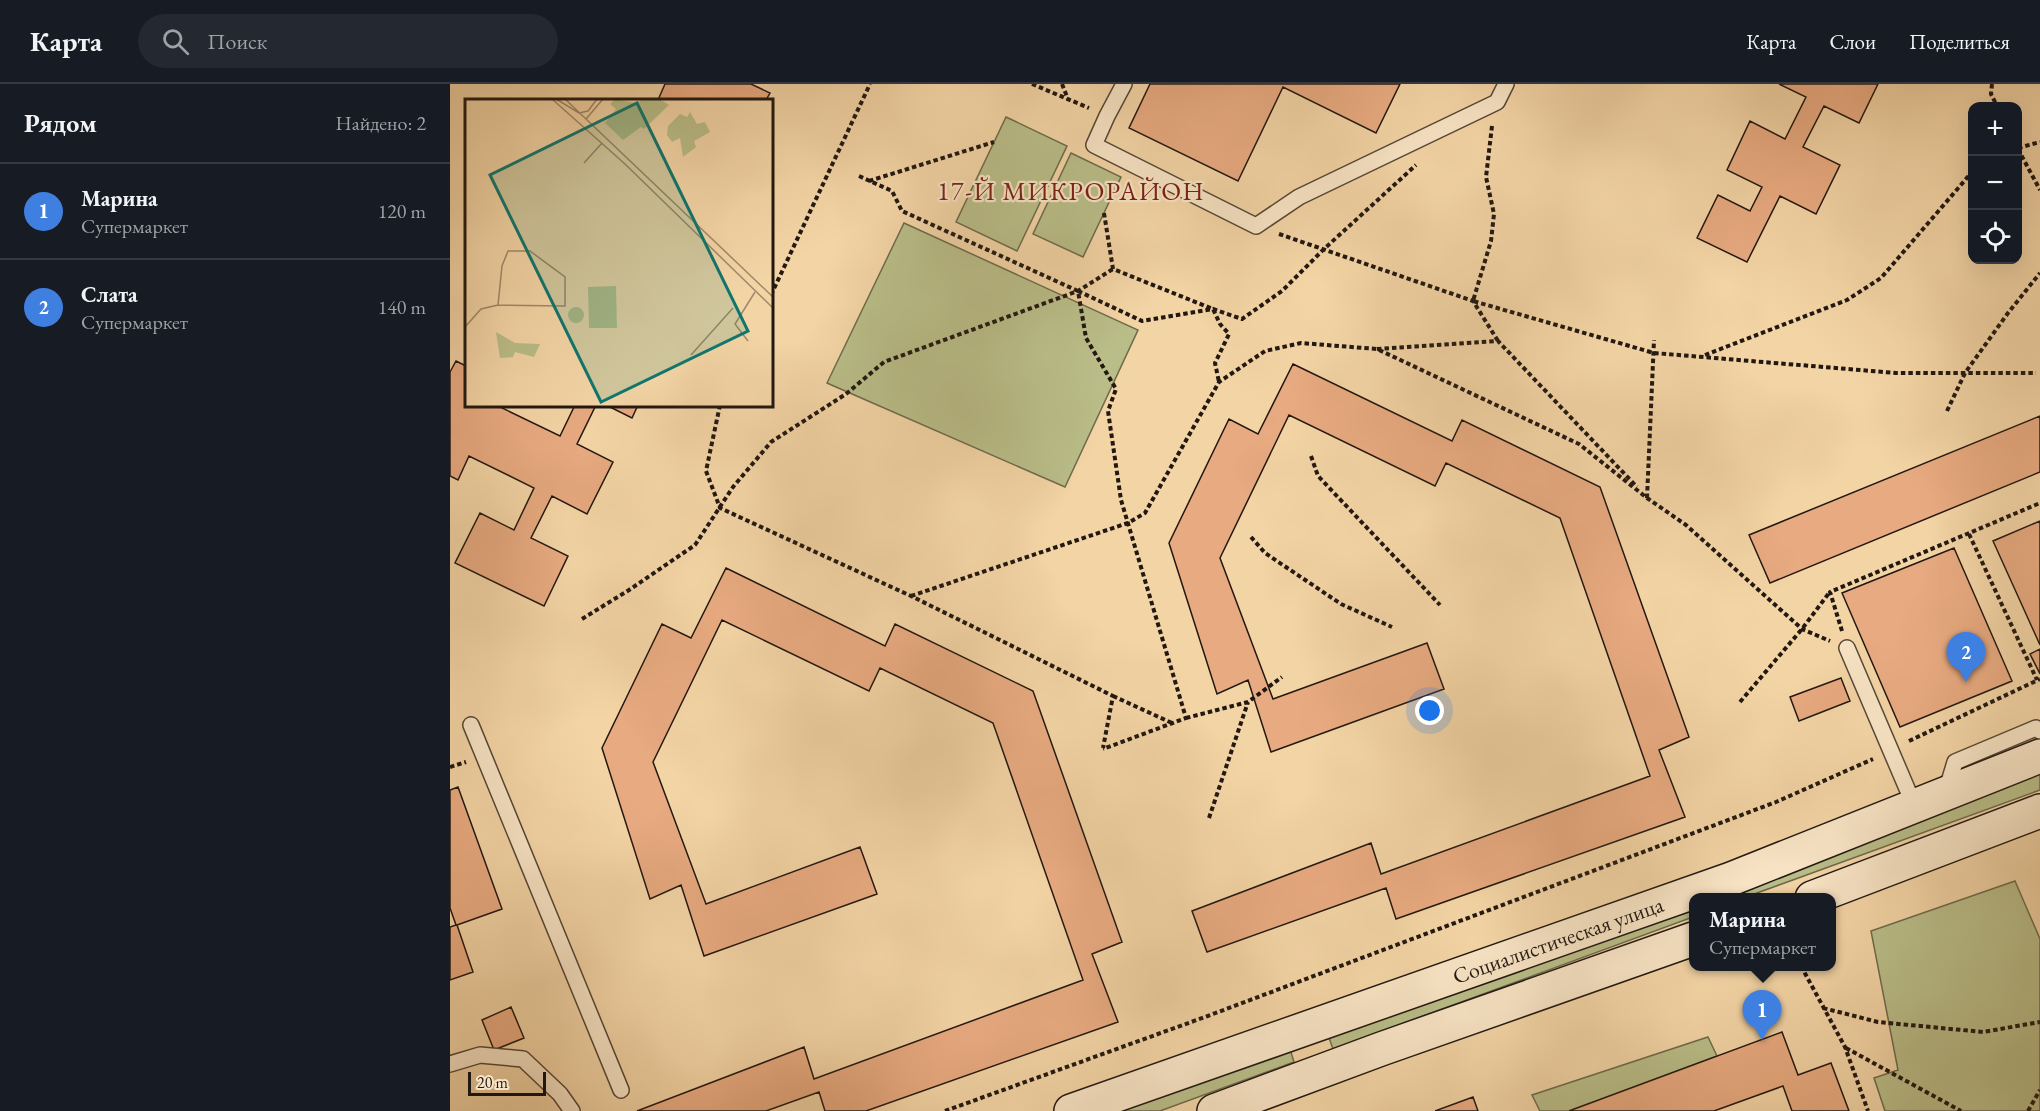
<!DOCTYPE html>
<html lang="ru">
<meta charset="utf-8">
<style>
:root{--surface:#171b24;--page:#242831;--text:#f1f3f6;--muted:#9ea1a6;--line:#363941;--accent:#c59692}
body{margin:0;font-family:"EB Garamond",serif;background:var(--page);color:var(--text)}
.controls{position:absolute;right:18px;top:18px;display:grid;overflow:hidden;border-radius:12px;box-shadow:0 6px 24px #0002}
.controls button{width:54px;height:54px;display:grid;place-items:center;padding:0;border:0;border-bottom:2px solid var(--line);background:var(--surface);color:var(--text);font:30px sans-serif}
.scale{position:absolute;left:18px;bottom:15px;width:78px;box-sizing:border-box;padding-left:6px;border:3px solid #221811;border-top:0;font-size:16px;line-height:21px;white-space:nowrap;color:#221811;-webkit-text-stroke:4px #f7e3c4;paint-order:stroke}
.you{position:absolute;left:980px;top:627px;width:21px;height:21px;margin:-15px;border:4px solid #fff;border-radius:50%;background:#1a73e8;box-shadow:0 0 0 9px #1a73e833}
.badge{display:grid;place-items:center;width:39px;height:39px;border-radius:50%;background:var(--accent);color:#fff;font-size:20px;font-weight:700}
.pin{position:absolute;translate:-50% -50px;filter:drop-shadow(0 2px 3px #0008)}
.pin::after{content:'';position:absolute;top:32px;width:21px;height:18px;background:inherit;clip-path:polygon(0 0,100% 0,50% 100%)}
.popup{position:absolute;left:1239px;top:809px;width:147px;height:78px;box-sizing:border-box;display:grid;place-content:center;border-radius:12px;background:var(--surface);filter:drop-shadow(0 2px 4px #0005);font-size:20px;white-space:nowrap;color:var(--muted)}
.popup b{font-size:22px;color:var(--text)}
.popup::after{content:'';position:absolute;left:50%;top:100%;margin-left:-12px;border:12px solid transparent;border-top-color:var(--surface)}
.list{margin:0;padding:0;list-style:none}
h2{display:flex;justify-content:space-between;align-items:center;height:78px;margin:0;padding:0 24px;font-size:26px}
h2 small{font-size:20px;font-weight:400;color:var(--muted)}
.list li{display:grid;grid-template-columns:39px 1fr auto;gap:18px;align-items:center;box-sizing:border-box;height:96px;padding:0 24px;border-top:2px solid var(--line)}
.list b{display:block;font-size:22px;white-space:nowrap}
.list p{margin:0;font-size:20px;white-space:nowrap;color:var(--muted)}
.list em{font-size:20px;font-style:normal;color:var(--muted)}
.icon{flex:none;width:33px;height:33px;fill:none;stroke:currentColor;stroke-width:2;stroke-linecap:round;stroke-linejoin:round}
.map{position:relative;flex:none;width:1590px;height:1027px;overflow:hidden}
header{display:flex;align-items:center;gap:36px;box-sizing:border-box;height:84px;padding:0 30px;background:var(--surface);border-bottom:2px solid var(--line)}
header strong{font-size:28px}
nav{display:flex;gap:33px;margin-inline-start:auto;font-size:21px}
.search{width:420px;height:54px;background:var(--page);display:flex;align-items:center;gap:15px;box-sizing:border-box;padding:0 21px;border-radius:33px;color:var(--muted);font-size:22px}
main{display:flex}
aside{flex:1;background:var(--surface)}
.map>svg:first-child{display:block}
.green{fill:#b9bd88;stroke:#6e6a4c;stroke-width:1.5}
.building{fill:#e8aa80;stroke:#221811;stroke-width:1.5}
.lines{fill:none;stroke-linecap:round;stroke-linejoin:round}
.lane-casing{stroke:#564736;stroke-width:18}
.secondary-casing{stroke:#221811;stroke-width:36}
.path{stroke:#221811;stroke-width:4;stroke-dasharray:4.5 3;stroke-linecap:butt}
.lane{stroke:#f7e3c4;stroke-width:15}
.secondary{stroke:#f7e3c4;stroke-width:33}
.labels{text-anchor:middle;stroke-width:4.5;stroke-linejoin:round;paint-order:stroke}
.street-label{font-size:22px;fill:#221811;stroke:#f7e3c4}
.quarter-label{font-size:26px;letter-spacing:1.5px;fill:#7a1f14;stroke:#f7e3c4}
.inset-road{fill:none;stroke:#9f896a;stroke-width:1.5}
.view{fill:#0f766e;fill-opacity:0.15;stroke:#0f766e;stroke-width:3}
.inset-edge{fill:none;stroke:#221811;stroke-width:3}
</style>
<header>
<strong>Карта</strong>
<div class="search"><svg class="icon" aria-label="search" viewBox="0 0 24 24"><circle cx="10" cy="10" r="6"/><path d="M15 15l6 6"/></svg>Поиск</div>
<nav><a>Карта</a><a>Слои</a><a>Поделиться</a></nav>
</header>
<main>
<aside>
<h2>Рядом<small>Найдено: 2</small></h2>
<ul class="list">
<li><span class="badge" style="background:#3f7fe0">1</span><div><b>Марина</b><p>Супермаркет</p></div><em>120 m</em></li>
<li><span class="badge" style="background:#3f7fe0">2</span><div><b>Слата</b><p>Супермаркет</p></div><em>140 m</em></li>
</ul>
</aside>
<div class="map">
<svg width="1590" height="1027" viewBox="0 0 1590 1027">
<rect width="100%" height="100%" fill="#f3d4a5"/>
<filter id="stains"><feTurbulence type="fractalNoise" baseFrequency=".00333" numOctaves="4"/><feColorMatrix values="0 0 0 0 .2 0 0 0 0 .09 0 0 0 0 .02 0 0 0 .5 -.17"/></filter>
<radialGradient id="worn" r=".72"><stop offset=".6" stop-color="#630" stop-opacity="0"/><stop offset="1" stop-color="#630" stop-opacity=".3"/></radialGradient>
<path class="green" d="M556,33L617,62L567,167L506,138Z
M621,69L671,93L633,173L583,150Z
M454,139L688,246L615,403L377,299Z
M1590,680V706L1296,813L1243,814V833L883,965L878,951Z
M1565,797L1590,855V1027H1435L1424,994L1448,986L1421,847Z
M1258,953L1267,972L1119,1027H1090L1082,1011Z
M840,965L844,978L710,1027H669Z"/>
<path class="building" d="M215,0H301L320,9L316,16H208Z
M700,0H950L926,49L833,3L788,97L679,44Z
M1329,0H1428L1409,39L1374,22L1353,63L1390,81L1366,130L1330,112L1297,178L1247,154L1268,111L1300,127L1312,103L1277,86L1300,37L1335,55L1356,13Z
M6,277L16,282V321H46L110,352L125,321H146L127,360L163,378L137,430L102,412L81,454L118,472L94,522L5,479L30,429L64,446L84,404L19,372L8,396L0,392V288Z
M843,280L1002,357L1012,336L1150,403L1239,653L1209,666L1235,733L946,835L936,804L757,868L742,827L921,759L931,790L1200,692L1110,434L996,379L985,402L839,331L770,474L823,615L977,559L994,605L821,668L798,596L767,610L719,459L779,335L808,350Z
M156,321H188L182,334Z
M1590,332V388L1320,499L1299,451Z
M1590,437V561L1543,457Z
M1504,464L1562,597L1450,643L1392,509Z
M276,484L435,562L445,540L583,607L672,858L642,870L668,938L416,1027H375L369,1008L316,1027H187L354,963L364,995L633,896L543,639L430,584L419,607L272,536L203,678L256,820L410,763L427,810L254,872L231,801L200,815L152,664L212,540L241,554Z
M1590,565V590L1580,570Z
M1391,594L1400,617L1349,637L1340,613Z
M8,703L52,825L7,841L23,888L0,896V843L6,841L0,824V706Z
M61,923L74,954L44,966L32,936Z
M1332,948L1348,991L1381,979L1399,1027H1342L1333,1002L1264,1027H1119Z
M1023,1013L1028,1027H985Z"/>
<g class="lines">
<g class="lane-casing">
<path id="lane" d="M674,0L657,32L644,61L806,142L849,113L1047,18L1056,0
M1397,564L1464,721
M21,641L171,1006
M1496,708L1505,678L1586,644L1590,647
M0,980L30,971L73,975L110,1010L122,1027"/>
</g>
<g class="secondary-casing">
<g id="secondary">
<path d="M1362,814L1590,727"/>
<path id="s1" d="M621,1027L1281,795L1590,672"/>
<path d="M764,1027L931,965L1243,855"/>
</g>
</g>
<path class="path" d="M582,0L639,24
M612,0L618,15
M1542,0L1541,10L1547,22
M1042,42L1036,93L1044,130L1041,157L1023,217L1204,269L1446,289H1586
M1568,64L1590,58
M1568,65L1590,106
M409,92L442,107L452,127L628,207L636,254L666,305L658,327L671,416L736,634L653,665
M419,97L544,58
M654,129L663,185L763,225L770,240L779,250L765,279L769,298
M829,150L1023,217L1048,257
M628,207L692,237L763,225L792,235L832,207L874,165L966,81
M321,211L420,0
M927,265L1048,257L1187,403
M1255,271L1397,216L1431,194L1522,88
M270,321L256,387L270,424L461,512L663,612L653,664
M1497,327L1515,289L1558,229L1590,189
M861,372L868,392L990,521
M1197,414L1204,256
M1519,450L1587,596
M801,453L815,469L891,520L942,543
M461,512L678,439L695,429L769,298L815,267L851,259L927,265L1129,360L1197,414L1236,441L1352,545L1380,557
M132,535L179,506L245,461L283,403L321,358L396,310L434,278L628,207L663,185
M1392,547L1380,508L1590,419
M663,612L722,639
M1290,618L1352,545L1379,509
M736,634L798,618L832,593
M1459,657L1590,595
M0,683L16,678
M759,734L798,618
M1351,882L1395,963L1418,1027
M1373,924L1428,938L1533,948L1590,938
M1396,964L1511,1027
M495,1027L755,933L1326,718L1423,675
M1578,1027L1590,1006"/>
<use href="#lane" class="lane"/>
<use href="#secondary" class="secondary"/>
</g>
<g class="labels">
<g class="street-label">
<text dy="8" stroke="none"><textPath href="#s1" startOffset="516">Социалистическая улица</textPath></text>
</g>
<g class="quarter-label">
<text x="621" y="116">17-Й МИКРОРАЙОН</text>
</g>
</g>
<g transform="translate(15 15)">
<rect width="308" height="308" fill="#f3d4a5"/>
<path d="M150,0L171,4L179,0L196,1L204,6L179,30L176,28L158,41L140,24L151,10L145,5ZM225,13L232,25L240,23L245,33L229,42L231,48L218,58L215,39L207,43L202,36L203,27L215,15L222,18ZM151,187L152,229H124L123,188ZM103 216a8 8 0 1 1 16 0a8 8 0 1 1-16 0ZM31,233L50,244L75,245L69,258L50,253L48,258L35,259Z" fill="#b9bd88"/>
<path class="inset-road" d="M87,0L160,65L308,209M91,0L114,14L123,12L132,0M100,0L308,198M121,20L138,0M119,64L137,44M43,152H65L100,178V207L33,206L37,167ZM0,228L16,210L33,206M283,242L270,225L290,193M226,256L268,209"/>
<path class="view" d="M172,4L283,232L136,303L25,76Z"/>
<rect width="308" height="308" class="inset-edge"/>
</g>
<rect width="100%" height="100%" filter="url(#stains)"/>
<rect width="100%" height="100%" fill="url(#worn)"/>
</svg>
<div class="controls">
<button>+</button>
<button>−</button>
<button><svg class="icon" aria-label="locate" viewBox="0 0 24 24"><circle cx="12" cy="12" r="6"/><path d="M12 2v4M12 18v4M2 12h4M18 12h4"/></svg></button>
</div>
<div class="scale">20 m</div>
<div class="you"></div>
<div class="pin badge" style="left:1312px;top:956px;background:#3f7fe0">1</div>
<div class="popup"><b>Марина</b>Супермаркет</div>
<div class="pin badge" style="left:1516px;top:598px;background:#3f7fe0">2</div>
</div>
</main>
